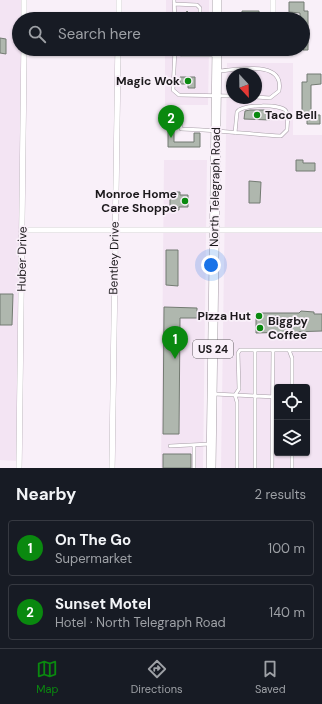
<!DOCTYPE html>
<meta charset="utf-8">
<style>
:root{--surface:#171b24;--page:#20242c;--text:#f1f3f6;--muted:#9ea1a6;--line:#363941;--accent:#0a890f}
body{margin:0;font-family:"DM Sans",sans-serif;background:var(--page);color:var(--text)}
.controls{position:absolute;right:12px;bottom:12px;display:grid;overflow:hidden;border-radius:4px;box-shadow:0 1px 3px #0004}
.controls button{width:36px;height:36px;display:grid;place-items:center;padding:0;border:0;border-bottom:1px solid var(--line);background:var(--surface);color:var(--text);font:20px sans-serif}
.compass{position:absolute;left:226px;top:68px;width:36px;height:36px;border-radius:50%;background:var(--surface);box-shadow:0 1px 3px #0004;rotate:158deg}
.you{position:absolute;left:211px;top:265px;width:14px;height:14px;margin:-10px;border:3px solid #fff;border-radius:50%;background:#1a73e8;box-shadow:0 0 0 6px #1a73e833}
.badge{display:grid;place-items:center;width:26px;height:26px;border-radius:50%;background:var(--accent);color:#fff;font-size:13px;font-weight:700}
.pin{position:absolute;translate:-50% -33px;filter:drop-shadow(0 1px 2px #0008)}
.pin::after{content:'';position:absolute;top:21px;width:14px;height:12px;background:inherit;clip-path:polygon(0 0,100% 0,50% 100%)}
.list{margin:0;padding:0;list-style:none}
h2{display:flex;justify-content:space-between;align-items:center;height:52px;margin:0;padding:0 16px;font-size:17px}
h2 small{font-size:13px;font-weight:400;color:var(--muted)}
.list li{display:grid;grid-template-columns:26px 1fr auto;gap:12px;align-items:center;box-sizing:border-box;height:56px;margin:0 8px 8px;padding:0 8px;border:1px solid var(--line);border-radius:4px}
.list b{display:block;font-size:15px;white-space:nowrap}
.list p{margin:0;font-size:13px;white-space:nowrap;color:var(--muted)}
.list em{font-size:13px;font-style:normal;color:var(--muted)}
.icon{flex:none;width:22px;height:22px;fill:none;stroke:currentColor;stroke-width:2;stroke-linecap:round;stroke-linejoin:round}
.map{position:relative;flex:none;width:322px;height:468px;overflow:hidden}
.search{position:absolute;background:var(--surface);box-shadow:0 1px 3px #0004;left:12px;right:12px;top:12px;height:44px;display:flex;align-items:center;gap:10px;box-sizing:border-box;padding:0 14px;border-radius:22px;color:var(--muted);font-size:15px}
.sheet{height:180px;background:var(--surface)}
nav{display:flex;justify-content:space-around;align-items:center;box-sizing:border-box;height:56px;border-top:1px solid var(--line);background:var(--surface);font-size:11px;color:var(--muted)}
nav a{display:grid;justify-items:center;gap:2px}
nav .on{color:var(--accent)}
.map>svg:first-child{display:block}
.built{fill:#f3e4f3;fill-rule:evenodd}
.building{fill:#afb7ae;stroke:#737b72}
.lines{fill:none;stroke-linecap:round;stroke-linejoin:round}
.service-casing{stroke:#a69da6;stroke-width:4}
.minor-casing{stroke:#a69da6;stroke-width:6}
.primary-casing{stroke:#a69da6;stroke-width:10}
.service{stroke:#fff;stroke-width:3}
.minor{stroke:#fff;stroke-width:5.5}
.primary{stroke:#fff;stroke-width:9}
.poi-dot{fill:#0a890f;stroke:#f9f0f9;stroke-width:1.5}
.labels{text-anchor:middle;stroke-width:3.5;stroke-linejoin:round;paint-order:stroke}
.shield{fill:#f9f0f9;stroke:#5e5a5e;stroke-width:1}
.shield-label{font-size:11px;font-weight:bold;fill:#1c191c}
.poi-label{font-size:12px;font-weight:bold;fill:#1c191c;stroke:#f9f0f9;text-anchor:end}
.street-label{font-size:12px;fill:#1c191c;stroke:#f9f0f9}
</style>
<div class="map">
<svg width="322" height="468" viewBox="0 0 322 468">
<rect width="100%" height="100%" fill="#f9f0f9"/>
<path class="built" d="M0,0H24V19H19V49H24L18,461L0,460Z
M166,0H209V19H166Z
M165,49H209L208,105H165Z
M227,63H293V135H322V468H221ZM232,74H256V98H232ZM277,387H307V453H277Z
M164,160H207L203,468H161Z"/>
<path class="building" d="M289,2H304V11H308V50H303V19H300V13L289,12Z
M187,11L194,19H182Z
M242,11H259V19H242Z
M0,38L6,39V54L0,53Z
M307,74H321V84L311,85V114H302V82H307Z
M180,77H195V88H188V84H180Z
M250,110H270V120L244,119L245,111Z
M307,115H320V124H307Z
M168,119H174V142H194V133H200V147H168Z
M296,160H303V163H315V171H296Z
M249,181L261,182L260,203H249Z
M166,192H180V195H188V207H179V210H170V197H166Z
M166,250H178V286L166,285Z
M0,294H13L12,325H0Z
M164,307L197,308V318H180L179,434H163Z
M301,311L314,312V314H322V331L256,333V313H299Z
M163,454H191V468H163Z"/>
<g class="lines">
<g class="service-casing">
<path id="service" d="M174,0L175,19
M174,4L197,5L200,8V19
M175,49L173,90L179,95L232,96
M191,49L200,54
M182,55H215
M218,71C237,70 285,59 279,91L270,98L256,97
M181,117V129C215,130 248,134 281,136L287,130C287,125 289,116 286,111C281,104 242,104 237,112L235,133
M289,350H322
M214,394L235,395L239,389L238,353L240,350H289L292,358V387
M194,445V468
M170,446L210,444
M292,453V468
M237,468V402L235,395L277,397
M255,468V350
M272,468L273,350"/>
</g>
<g class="minor-casing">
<path id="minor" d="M24,19V0
M119,19V0
M273,19V0
M22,230H322
M19,468L24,49
M112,468L118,49"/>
</g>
<g class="primary-casing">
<path id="primary" d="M217,19V0
M211,468L217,49"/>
</g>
<use href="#service" class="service"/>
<use href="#minor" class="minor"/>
<use href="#primary" class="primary"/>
</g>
<g class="poi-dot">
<circle cx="188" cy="81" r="4"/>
<circle cx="257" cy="115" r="4"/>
<circle cx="185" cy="201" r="4"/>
<circle cx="259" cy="316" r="4"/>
<circle cx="260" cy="328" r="4"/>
</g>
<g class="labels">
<rect class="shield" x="193" y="340" width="40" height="18" rx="3"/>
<g class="shield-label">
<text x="213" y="353">US 24</text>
</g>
<g class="poi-label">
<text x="180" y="85">Magic Wok</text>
<text x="265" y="119" text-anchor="start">Taco Bell</text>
<text x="177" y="198">Monroe Home<tspan x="177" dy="14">Care Shoppe</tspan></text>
<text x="251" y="320">Pizza Hut</text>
<text x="268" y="325" text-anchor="start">Biggby<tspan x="268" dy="14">Coffee</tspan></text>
</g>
<g class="street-label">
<text transform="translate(215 187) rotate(-89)" y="4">North Telegraph Road</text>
<text transform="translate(114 258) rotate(-89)" y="4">Bentley Drive</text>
<text transform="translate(22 259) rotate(-89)" y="4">Huber Drive</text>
</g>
</g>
</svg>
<div class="controls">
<button><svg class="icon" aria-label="locate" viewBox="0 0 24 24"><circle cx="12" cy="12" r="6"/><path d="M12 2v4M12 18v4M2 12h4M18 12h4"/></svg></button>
<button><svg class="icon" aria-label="layers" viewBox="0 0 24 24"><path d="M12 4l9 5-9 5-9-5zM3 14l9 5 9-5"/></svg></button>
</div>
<svg class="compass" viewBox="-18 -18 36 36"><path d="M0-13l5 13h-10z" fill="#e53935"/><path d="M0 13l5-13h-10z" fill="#9ea1a6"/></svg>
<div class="you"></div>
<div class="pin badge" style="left:175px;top:359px">1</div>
<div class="pin badge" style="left:171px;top:138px">2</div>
<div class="search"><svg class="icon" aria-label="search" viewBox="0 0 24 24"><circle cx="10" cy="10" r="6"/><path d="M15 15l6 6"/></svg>Search here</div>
</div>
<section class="sheet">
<h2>Nearby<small>2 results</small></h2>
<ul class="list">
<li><span class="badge">1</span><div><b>On The Go</b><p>Supermarket</p></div><em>100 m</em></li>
<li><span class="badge">2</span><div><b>Sunset Motel</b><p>Hotel · North Telegraph Road</p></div><em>140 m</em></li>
</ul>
</section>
<nav>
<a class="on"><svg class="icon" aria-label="map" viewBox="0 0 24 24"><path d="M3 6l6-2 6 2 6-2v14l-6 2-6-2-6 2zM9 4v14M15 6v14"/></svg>Map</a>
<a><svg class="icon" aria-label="directions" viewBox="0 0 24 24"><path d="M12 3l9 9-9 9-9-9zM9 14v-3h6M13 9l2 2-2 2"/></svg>Directions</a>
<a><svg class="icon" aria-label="saved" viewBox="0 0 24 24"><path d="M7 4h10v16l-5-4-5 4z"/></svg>Saved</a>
</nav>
